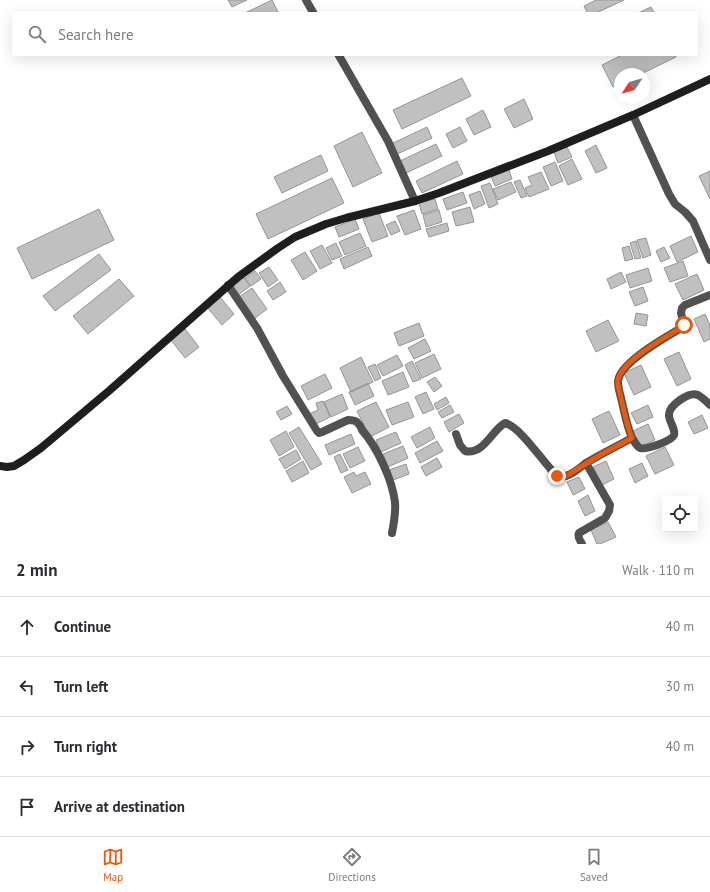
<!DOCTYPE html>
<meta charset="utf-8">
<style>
:root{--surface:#fff;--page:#f7f7f7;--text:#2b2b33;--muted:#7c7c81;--line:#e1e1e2;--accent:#ea580c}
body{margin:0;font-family:"PT Sans",sans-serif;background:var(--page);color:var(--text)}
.controls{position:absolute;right:12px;bottom:12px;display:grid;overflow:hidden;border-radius:4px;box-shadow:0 4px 16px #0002}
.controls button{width:36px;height:36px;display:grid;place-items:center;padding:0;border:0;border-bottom:1px solid var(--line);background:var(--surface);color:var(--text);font:20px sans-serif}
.compass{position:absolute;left:614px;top:68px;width:36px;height:36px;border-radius:50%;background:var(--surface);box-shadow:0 4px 16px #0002;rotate:234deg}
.stop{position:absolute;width:12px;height:12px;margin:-9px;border:3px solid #ea580c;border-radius:50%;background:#fff}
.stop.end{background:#ea580c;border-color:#fff;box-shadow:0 1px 4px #0008}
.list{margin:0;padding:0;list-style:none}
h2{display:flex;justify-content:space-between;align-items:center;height:52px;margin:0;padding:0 16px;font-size:17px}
h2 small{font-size:13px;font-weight:400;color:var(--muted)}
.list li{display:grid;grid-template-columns:26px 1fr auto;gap:12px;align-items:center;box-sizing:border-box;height:60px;padding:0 16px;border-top:1px solid var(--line)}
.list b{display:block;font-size:15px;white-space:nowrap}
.list em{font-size:13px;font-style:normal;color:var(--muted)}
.icon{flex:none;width:22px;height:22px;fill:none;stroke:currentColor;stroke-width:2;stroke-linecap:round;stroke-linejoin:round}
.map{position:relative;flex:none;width:710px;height:544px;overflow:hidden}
.search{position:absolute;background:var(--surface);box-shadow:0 4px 16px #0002;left:12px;right:12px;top:12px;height:44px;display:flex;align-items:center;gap:10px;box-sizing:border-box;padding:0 14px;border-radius:4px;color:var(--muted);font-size:15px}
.sheet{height:292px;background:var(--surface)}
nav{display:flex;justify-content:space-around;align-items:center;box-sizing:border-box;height:56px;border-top:1px solid var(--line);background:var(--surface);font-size:11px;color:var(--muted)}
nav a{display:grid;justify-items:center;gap:2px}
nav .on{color:var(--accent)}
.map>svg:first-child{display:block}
.building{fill:#c0c0c0;stroke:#959595}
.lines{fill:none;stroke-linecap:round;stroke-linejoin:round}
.street{stroke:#515151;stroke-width:8}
.secondary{stroke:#1e1e1e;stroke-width:8}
.route{stroke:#ea580c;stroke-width:5}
</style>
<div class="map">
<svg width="710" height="544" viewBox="0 0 710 544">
<rect width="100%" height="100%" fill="#fff"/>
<path class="building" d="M228,0H247L232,7Z
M272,0L279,14H243Z
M596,0H624L594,14H588L584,6Z
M651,7L655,14H636Z
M624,54H675L676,57L641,74H620V84L613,87L602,65Z
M462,78L471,96L402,129L393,110Z
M524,99L533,119L514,128L504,109Z
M483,110L491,127L474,135L466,119Z
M427,127L432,138L395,155L389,145Z
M460,127L467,141L453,148L446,134Z
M362,132L382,173L353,187L334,146Z
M436,144L442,156L404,174L398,162Z
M596,145L607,168L596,173L585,151Z
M567,147L572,157L558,163L554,152Z
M321,155L328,171L282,193L274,177Z
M572,159L582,179L568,185L559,166Z
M457,161L463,174L422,193L416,181Z
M555,162L563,181L551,186L543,167Z
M509,170L512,179L495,186L491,177Z
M710,171V199L699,176Z
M541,172L549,189L529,197L525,188L532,185L528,177Z
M332,178L344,203L268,239L256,214Z
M520,180L527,196L521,198L514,182Z
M511,182L516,192L498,200L493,189Z
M490,183L498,204L489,208L481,186Z
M480,191L485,204L474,209L469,195Z
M463,192L467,203L447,210L443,199Z
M435,199L438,209L422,214L419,203Z
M470,207L474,222L456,226L452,212Z
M99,209L114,240L32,279L17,248Z
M414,210L421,229L405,235L397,216Z
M439,210L442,222L426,227L423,215Z
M379,213L388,236L372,242L363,219Z
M355,219L359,229L339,237L335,227Z
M395,221L400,231L391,235L386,225Z
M447,223L449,231L429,237L426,229Z
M360,233L366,246L345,255L339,242Z
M691,236L698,252L677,262L670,246Z
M646,238L651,255L643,258L637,240Z
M636,241L641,258L635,259L630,243Z
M336,243L342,256L332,260L326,248Z
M322,245L332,263L320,269L310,251Z
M629,246L633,259L625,261L622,248Z
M368,247L372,256L344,269L340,259Z
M664,247L670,258L661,262L656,251Z
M305,252L317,271L303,280L291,260Z
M99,254L111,270L55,311L43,296Z
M683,261L688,276L670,282L664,268Z
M269,267L278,280L268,287L259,273Z
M648,268L652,281L630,288L626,275Z
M255,271L261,279L251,286L245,278Z
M621,272L626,282L611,289L607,279Z
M697,274L704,290L683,300L675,284Z
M244,278L250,286L237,296L231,288Z
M119,279L134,296L88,334L73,316Z
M280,282L286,292L273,300L267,291Z
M643,287L648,301L635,306L629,292Z
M252,288L267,309L254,319L239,297Z
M220,297L234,314L222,325L207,307Z
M636,313L648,315L646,326L634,324Z
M705,314L710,325V339L704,342L694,319Z
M608,320L619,341L596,352L586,331Z
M419,323L424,336L399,346L394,333Z
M185,329L199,347L185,358L171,340Z
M425,339L431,351L414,359L408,348Z
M679,352L691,379L677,386L664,359Z
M434,354L441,369L422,378L415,363Z
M397,355L403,366L383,376L377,365Z
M361,357L373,382L351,392L340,368Z
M412,361L421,379L413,382L405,365Z
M375,364L381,378L375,381L368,367Z
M641,365L651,387L634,395L624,373Z
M403,372L409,387L388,395L382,381Z
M325,374L332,388L308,400L301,386Z
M435,377L442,386L434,392L427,382Z
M368,383L374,396L355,405L349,392Z
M426,392L434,409L423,414L415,397Z
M342,394L348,409L331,417L324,402Z
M446,397L449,403L437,410L434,404Z
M323,401L330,417L314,425L309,414L318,410L316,403Z
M376,402L389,427L370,437L357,411Z
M408,402L414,417L392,425L386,410Z
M450,405L454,412L442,418L438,412Z
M648,405L653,417L637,424L631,413Z
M287,406L292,414L281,420L276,412Z
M609,411L620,435L603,443L592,419Z
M459,414L464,423L449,432L444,422Z
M702,415L708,428L694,434L688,422Z
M648,424L655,440L640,447L633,431Z
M299,427L322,464L311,470L289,433Z
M430,427L435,438L417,448L411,437Z
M286,431L294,447L279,456L270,440Z
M396,432L401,443L381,452L376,440Z
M351,434L355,444L329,455L325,445Z
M437,441L443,451L420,463L415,453Z
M403,446L408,458L388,467L383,454Z
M358,447L365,461L350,468L343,454Z
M665,447L674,465L655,474L646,456Z
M296,450L301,459L285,469L279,459Z
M340,454L348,470L341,473L334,457Z
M437,458L442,467L426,476L421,467Z
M303,461L309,473L292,482L286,471Z
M606,461L614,479L602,485L593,467Z
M642,463L648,476L635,483L629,469Z
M406,464L409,474L393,480L389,470Z
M354,472L356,476L365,472L371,484L352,493L344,477Z
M579,477L585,489L573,495L567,482Z
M588,495L595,511L585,516L578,501Z
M608,522L616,537L600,544H597L591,530Z"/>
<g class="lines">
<path class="street" d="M306,0L314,14
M338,54L388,141L415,201
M633,115L669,194L675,204L685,212L693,221L710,260
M228,285L257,328L283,376L317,431L319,433L322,432L348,420C351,420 354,420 357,422C359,424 361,427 362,430C377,447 392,479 395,502C396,513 394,522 392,533
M456,434L460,445L465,451C484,455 491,431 505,423C521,427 544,464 557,476C566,480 578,469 586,463
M632,438C635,442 636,446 640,448C646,450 672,441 674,435C676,428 668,421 669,414C670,405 689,391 698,395C702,397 707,402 710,405
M582,544C580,540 577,537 579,533L605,518L609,511L610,505L586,463L600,455L632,438C626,424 624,409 620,394C619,390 618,386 618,382C618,363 668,336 683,327L684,325L681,313L682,308L685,305L710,295"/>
<path class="secondary" d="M0,466L7,467L14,466L24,460L41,448L110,390L238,277L278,248L295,237L326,224L346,218L415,201L439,193L548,151L633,115L710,79"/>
</g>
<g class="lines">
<path class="route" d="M557,476L562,478L566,476L600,455L632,438C626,424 624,409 620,394C619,389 617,384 618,379C624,359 665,338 682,327L684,325"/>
</g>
</svg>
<div class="controls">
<button><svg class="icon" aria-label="locate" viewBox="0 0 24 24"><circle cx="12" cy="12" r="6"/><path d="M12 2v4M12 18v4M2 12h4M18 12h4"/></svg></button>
</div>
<svg class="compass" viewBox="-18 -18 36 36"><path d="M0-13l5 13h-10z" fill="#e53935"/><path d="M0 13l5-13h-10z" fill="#7c7c81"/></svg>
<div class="stop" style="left:684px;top:325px"></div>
<div class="stop end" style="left:557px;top:476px"></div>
<div class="search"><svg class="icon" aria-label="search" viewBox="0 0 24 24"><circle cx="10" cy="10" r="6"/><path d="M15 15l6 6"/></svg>Search here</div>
</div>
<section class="sheet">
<h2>2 min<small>Walk · 110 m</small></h2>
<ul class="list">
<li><svg class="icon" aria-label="ahead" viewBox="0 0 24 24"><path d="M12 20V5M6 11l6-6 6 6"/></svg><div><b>Continue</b></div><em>40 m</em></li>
<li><svg class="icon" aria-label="left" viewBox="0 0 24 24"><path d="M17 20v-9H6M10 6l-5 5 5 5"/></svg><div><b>Turn left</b></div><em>30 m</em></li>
<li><svg class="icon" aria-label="right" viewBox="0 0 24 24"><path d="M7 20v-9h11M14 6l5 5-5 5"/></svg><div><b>Turn right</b></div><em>40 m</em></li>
<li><svg class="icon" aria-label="arrive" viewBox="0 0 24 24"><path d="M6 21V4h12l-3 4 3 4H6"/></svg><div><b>Arrive at destination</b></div></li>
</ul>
</section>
<nav>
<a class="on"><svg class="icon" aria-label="map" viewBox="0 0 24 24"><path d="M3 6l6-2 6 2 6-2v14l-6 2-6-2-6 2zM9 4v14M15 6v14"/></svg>Map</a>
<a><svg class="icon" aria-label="directions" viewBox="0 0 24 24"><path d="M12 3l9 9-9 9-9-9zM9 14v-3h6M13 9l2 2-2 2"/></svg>Directions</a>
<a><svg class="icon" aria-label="saved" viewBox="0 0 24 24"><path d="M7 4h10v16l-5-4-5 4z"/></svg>Saved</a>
</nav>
